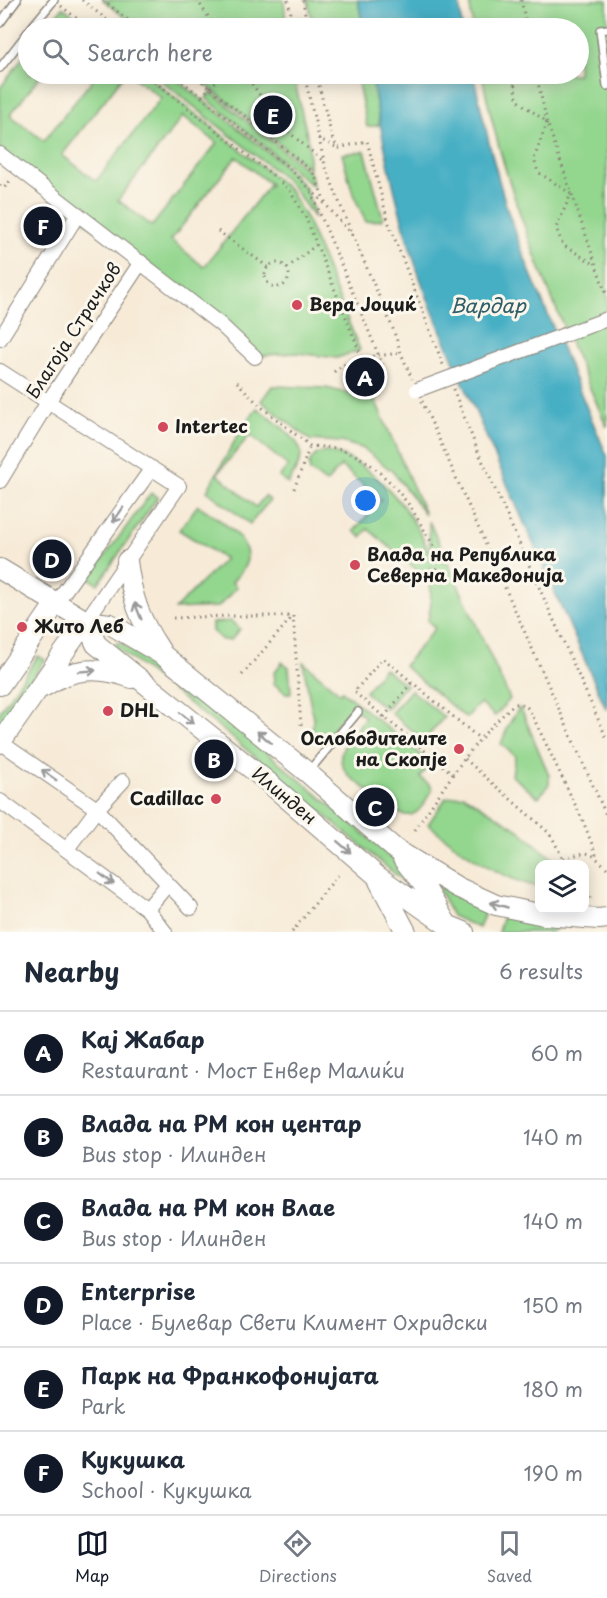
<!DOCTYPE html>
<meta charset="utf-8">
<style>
:root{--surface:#fff;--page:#f2f2f3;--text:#1f2937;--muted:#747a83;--line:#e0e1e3;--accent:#111827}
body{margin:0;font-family:"Playpen Sans",sans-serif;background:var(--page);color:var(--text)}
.controls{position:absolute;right:18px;bottom:18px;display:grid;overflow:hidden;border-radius:12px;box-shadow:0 3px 15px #0003}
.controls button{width:54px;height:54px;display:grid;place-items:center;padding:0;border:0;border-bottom:2px solid var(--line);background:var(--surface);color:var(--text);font:30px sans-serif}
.you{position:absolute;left:366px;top:501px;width:21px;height:21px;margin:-15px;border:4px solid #fff;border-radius:50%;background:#1a73e8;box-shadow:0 0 0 9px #1a73e833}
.badge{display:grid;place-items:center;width:39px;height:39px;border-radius:50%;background:var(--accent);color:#fff;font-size:20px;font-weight:700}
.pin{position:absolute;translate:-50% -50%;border:3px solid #fff;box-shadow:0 2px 6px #0006}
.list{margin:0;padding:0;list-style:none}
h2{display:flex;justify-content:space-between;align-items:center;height:78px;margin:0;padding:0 24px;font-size:26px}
h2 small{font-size:20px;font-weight:400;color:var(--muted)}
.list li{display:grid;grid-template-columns:39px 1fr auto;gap:18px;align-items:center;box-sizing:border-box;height:84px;padding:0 24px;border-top:2px solid var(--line)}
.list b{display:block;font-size:22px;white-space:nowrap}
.list p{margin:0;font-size:20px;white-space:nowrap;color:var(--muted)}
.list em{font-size:20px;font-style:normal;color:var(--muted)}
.icon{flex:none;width:33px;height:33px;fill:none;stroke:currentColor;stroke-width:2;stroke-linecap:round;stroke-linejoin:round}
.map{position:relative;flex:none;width:607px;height:932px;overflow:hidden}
.search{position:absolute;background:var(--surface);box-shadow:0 3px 15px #0003;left:18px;right:18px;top:18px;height:66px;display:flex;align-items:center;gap:15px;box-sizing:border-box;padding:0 21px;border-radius:33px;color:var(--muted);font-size:22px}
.sheet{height:582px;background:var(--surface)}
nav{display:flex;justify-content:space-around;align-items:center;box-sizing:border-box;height:84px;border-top:2px solid var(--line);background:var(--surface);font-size:16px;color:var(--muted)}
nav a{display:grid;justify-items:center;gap:3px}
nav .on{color:var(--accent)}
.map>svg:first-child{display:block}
.green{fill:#93d68e;stroke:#587955;stroke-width:1.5;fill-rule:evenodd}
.water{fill:#46afc4;stroke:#316670;stroke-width:1.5}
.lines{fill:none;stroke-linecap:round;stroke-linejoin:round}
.lane-casing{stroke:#8a847a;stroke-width:10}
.street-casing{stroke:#8a847a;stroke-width:16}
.secondary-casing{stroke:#8a847a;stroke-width:22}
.path{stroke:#8a847a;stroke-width:3;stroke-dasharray:1.5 4.5;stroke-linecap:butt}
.lane{stroke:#fff;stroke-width:7}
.street{stroke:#fff;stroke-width:14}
.secondary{stroke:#fff;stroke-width:20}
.street-bridge-casing{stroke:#8a847a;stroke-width:16;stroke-linecap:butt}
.street-bridge{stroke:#fff;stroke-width:14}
.oneway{stroke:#999}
.poi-dot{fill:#d1495b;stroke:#fbf7ec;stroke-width:2}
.labels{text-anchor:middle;stroke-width:6;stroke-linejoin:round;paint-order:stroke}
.poi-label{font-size:18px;font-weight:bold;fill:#1c1c1c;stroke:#fbf7ec;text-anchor:start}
.street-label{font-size:18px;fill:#1c1c1c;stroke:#fbf7ec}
.water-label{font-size:20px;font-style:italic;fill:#2f5e68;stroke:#fbf7ec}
</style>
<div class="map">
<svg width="607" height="932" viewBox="0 0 607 932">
<rect width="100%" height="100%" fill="#fbf7ec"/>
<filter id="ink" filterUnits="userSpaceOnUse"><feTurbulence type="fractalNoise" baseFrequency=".0167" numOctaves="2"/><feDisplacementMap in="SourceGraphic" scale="12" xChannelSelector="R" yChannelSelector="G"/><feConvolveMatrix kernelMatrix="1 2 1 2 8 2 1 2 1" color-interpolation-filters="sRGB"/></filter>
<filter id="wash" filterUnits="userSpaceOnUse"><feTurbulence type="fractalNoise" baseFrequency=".008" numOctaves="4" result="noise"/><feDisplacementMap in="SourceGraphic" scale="24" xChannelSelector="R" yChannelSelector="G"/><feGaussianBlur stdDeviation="1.35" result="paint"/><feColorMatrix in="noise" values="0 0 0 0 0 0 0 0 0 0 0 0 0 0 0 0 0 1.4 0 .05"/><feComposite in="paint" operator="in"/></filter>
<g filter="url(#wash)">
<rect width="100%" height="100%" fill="#f7ebd8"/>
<path class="green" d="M103,0H284L286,28H138Z
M308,0H358L363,28H313Z
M469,0H607V427C557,313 505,197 482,74H578V28H473Z
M63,7L89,28H46Z
M28,51V74H42L10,115L44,141L97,74H125L62,155L96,181L161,98L129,74H145L275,177L290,191L306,218L360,350L337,358L298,353L277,354L255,357L0,154V88ZM183,116L217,143L152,226L118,200ZM236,157L270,184L204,267L171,240Z
M153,74H170L279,161L294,176L306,189L313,210L314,218L297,193L284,178Z
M193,74H293L309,144V168Z
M356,74H371L380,125L367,127Z
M211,92L308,171L311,174L313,186L206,98Z
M365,151L383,218L381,220L366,222L353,194L342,154Z
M272,386L326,388L375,400L425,514L393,472L373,456L362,448L341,442L310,440L261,401Z
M257,408C268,417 300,438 301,453C302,463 292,475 288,484L279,477L288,466L250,435L217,474L256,507L265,496L270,500L250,524L207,491L242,428Z
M326,452C371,457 417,516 430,556L429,521L510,699L495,716L480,703L466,718L404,666L435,628L428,621L431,603L430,567L424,576L368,529L361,537L354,531L381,500L341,466L326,483L310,471L309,465C312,457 318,452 326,452Z
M151,493L158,497L98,584L89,578Z
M198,505C215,517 254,539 246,563C244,570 237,576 232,582L237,587L218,607L175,609L225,559L179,530Z
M231,621L240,629L231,640H222L212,631V623Z
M119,642L172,678L225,717L394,859L420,895L218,726L121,651L116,647V644Z
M38,656L45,660L0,723V711Z
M282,662L289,667L291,693H286L273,683L275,680L274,673Z
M303,662L340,693L342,691L431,763L420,777L431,786L432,790C424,803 417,822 399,813L350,777C327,752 353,738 365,717L353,708L350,709L325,738L319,741L314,739L312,735L313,718Z
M384,668L406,685L386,709L365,692Z
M411,690L444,717L424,741L391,713Z
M519,708L521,709L549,775V784L540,796L538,797L512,776L515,756L501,744L509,724Z
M464,795L519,830L559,864H540L539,887C499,879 459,850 428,824L446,798Z
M441,886L486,910L479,928L452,916L439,889Z
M503,916L530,923L561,927L550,932H498Z"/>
<path class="water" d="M358,0H459L462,28H363Z
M371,74H473L491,151L507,209L528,267L607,456V711C561,605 513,500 468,394C448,347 426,300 411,251C393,192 381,134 371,74Z"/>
</g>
<g filter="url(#ink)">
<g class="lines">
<g class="lane-casing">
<path id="lane" d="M0,23L17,0
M31,28L54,0
M607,29L600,30L607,86
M0,68L28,32
M309,771L358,712"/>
</g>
<g class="street-casing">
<path id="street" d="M0,154L221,325L255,357
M0,339L78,214
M0,371L179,486L86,621
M0,481L48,402L141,262
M56,603L152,468
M0,742L97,809L191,908
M0,801L147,909L165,932
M67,849L97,809L123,781
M147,909L168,884"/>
</g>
<g class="secondary-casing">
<path id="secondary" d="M127,561C132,598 139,619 160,650
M0,569L86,621L110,624L163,655L308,773L395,849L457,887L496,905L544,915L599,919L607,918
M86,621L96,644L268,782L377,876L447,925L464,932
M0,685L56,603
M43,687C73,667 98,666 132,678
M0,743L86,621
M403,859L423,884L445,921
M379,881L406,932"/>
</g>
<path class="path" d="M82,0L117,28
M103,0L138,28
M197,0L216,28
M288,0L294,28
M303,0L307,28
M521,0L527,28
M61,6L89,28
M145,74L275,177L290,191L306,218L362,358
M173,74L289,168L327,206L352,235
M193,74L313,172L326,204
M245,74L276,118L291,134L323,161
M304,74L325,165L345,217L393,329L401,353L412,379
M316,74L333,141L339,148L367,141L388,221L444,367
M521,74L514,86L518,101L547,122L534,159L538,172L571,194L556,228L563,245L596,265
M536,74L547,122L607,297
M202,96L223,74
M318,138L335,147
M0,185L4,188L11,180
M311,192L386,373
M218,231L268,267
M265 275a12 12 0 1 1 24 0a12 12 0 1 1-24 0Z
M287,268L316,245
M334,372C351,356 379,356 401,353
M237,382L259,405L310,446L337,448L355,455L369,463L392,484L410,506L432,543L438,562V566L431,579
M453,389L477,449L607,739
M422,401L607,817
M294,489L310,446
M293,616L301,725
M173,618L226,616H293
M242,675L293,616
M384,717L412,682
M465,759L548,832L553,839L563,859
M453,774L354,692L383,658L480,739
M415,830C442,791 467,749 502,716C506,712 511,705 516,704C525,702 530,710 533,717L583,821L597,857
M565,864L563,859C589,851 587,849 607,868
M584,887L590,895L592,902
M292,932L338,875"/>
<use href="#lane" class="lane"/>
<use href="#street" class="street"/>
<use href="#secondary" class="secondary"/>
<g class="street-bridge-casing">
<path id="street-bridge" d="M417,390L607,319"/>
</g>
<use href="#street-bridge" class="street-bridge"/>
</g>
<defs><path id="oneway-shaft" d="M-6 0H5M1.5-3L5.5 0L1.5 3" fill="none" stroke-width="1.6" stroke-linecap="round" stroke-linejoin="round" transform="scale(1.5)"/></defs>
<g class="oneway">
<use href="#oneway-shaft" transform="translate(118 515) rotate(125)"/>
<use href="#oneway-shaft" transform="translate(138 611) rotate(-112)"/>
<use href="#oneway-shaft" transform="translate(87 671) rotate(-4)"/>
<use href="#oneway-shaft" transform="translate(187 718) rotate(38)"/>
<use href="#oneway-shaft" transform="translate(264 737) rotate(-140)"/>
<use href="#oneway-shaft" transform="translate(49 775) rotate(-145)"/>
<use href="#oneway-shaft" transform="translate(344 847) rotate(41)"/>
<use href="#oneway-shaft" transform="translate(107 879) rotate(37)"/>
<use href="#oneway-shaft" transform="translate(499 905) rotate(-164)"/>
</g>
</g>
<g class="poi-dot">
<circle cx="297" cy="305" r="6"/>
<circle cx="163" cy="427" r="6"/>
<circle cx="355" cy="565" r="6"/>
<circle cx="22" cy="627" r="6"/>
<circle cx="108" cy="711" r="6"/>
<circle cx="459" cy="749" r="6"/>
<circle cx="216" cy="799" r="6"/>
</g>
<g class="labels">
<g class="poi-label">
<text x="309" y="311">Вера Јоциќ</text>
<text x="175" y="433">Intertec</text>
<text x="367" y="561">Влада на Република<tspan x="367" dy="21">Северна Македонија</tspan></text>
<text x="34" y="633">Жито Леб</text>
<text x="120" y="717">DHL</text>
<text x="447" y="745" text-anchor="end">Ослободителите<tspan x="447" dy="21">на Скопје</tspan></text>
<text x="204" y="805" text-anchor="end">Cadillac</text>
</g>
<g class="street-label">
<text transform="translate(74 331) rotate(-57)" y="6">Благоја Страчков</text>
<text transform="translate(284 796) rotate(40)" y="6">Илинден</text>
</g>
<g class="water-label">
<text x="488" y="313">Вардар</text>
</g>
</g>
</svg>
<div class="controls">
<button><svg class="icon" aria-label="layers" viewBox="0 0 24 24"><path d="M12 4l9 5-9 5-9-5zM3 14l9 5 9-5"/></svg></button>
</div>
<div class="you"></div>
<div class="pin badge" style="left:365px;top:377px">A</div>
<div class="pin badge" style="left:214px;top:759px">B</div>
<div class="pin badge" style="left:375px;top:807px">C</div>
<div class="pin badge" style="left:52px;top:559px">D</div>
<div class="pin badge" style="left:273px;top:115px">E</div>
<div class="pin badge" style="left:43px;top:226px">F</div>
<div class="search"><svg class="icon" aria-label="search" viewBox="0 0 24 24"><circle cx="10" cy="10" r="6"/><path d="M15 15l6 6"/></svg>Search here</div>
</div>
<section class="sheet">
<h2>Nearby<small>6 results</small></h2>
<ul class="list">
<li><span class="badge">A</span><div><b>Кај Жабар</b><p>Restaurant · Мост Енвер Малиќи</p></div><em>60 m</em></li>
<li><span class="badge">B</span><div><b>Влада на РМ кон центар</b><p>Bus stop · Илинден</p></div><em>140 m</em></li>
<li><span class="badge">C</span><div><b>Влада на РМ кон Влае</b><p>Bus stop · Илинден</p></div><em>140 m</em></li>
<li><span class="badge">D</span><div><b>Enterprise</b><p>Place · Булевар Свети Климент Охридски</p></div><em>150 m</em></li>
<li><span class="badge">E</span><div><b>Парк на Франкофонијата</b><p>Park</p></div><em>180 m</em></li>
<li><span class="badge">F</span><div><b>Кукушка</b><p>School · Кукушка</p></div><em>190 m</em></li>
</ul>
</section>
<nav>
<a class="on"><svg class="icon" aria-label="map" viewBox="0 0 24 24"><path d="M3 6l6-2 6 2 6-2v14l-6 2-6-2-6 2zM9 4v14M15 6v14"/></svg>Map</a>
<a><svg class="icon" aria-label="directions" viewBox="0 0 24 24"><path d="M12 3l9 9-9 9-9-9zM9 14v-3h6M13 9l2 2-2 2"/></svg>Directions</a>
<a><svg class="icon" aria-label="saved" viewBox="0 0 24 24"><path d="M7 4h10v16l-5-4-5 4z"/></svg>Saved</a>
</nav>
